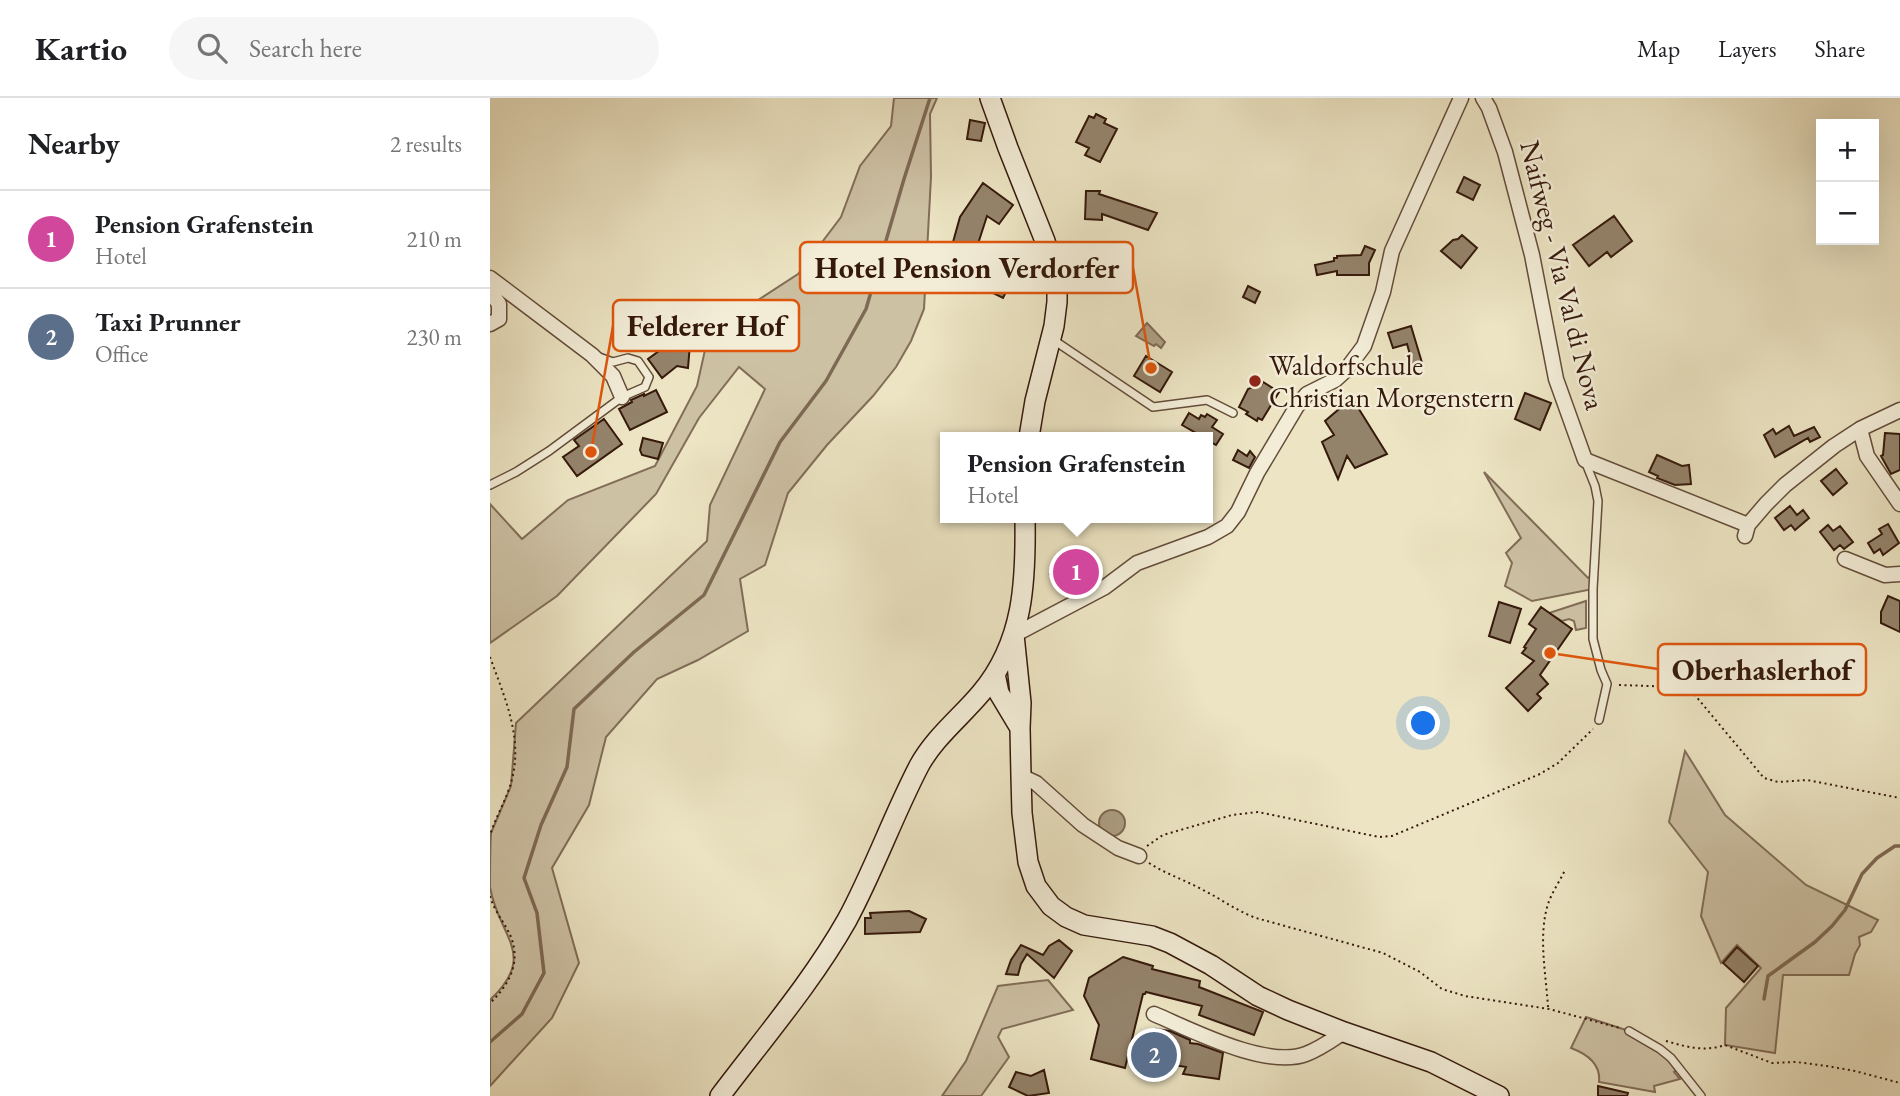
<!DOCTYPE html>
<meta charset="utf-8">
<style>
:root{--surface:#fff;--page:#f6f6f6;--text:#202124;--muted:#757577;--line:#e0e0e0;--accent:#8f2418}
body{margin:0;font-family:"EB Garamond",serif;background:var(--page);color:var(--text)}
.controls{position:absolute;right:21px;top:21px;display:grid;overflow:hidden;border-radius:0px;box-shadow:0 7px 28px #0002}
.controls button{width:63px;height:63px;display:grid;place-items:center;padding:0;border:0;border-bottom:2px solid var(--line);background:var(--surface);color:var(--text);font:35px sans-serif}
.you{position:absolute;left:934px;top:626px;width:24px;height:24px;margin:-18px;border:5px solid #fff;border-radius:50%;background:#1a73e8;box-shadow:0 0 0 10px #1a73e833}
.badge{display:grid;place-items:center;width:46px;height:46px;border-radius:50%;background:var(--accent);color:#fff;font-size:23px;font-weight:700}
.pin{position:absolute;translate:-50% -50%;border:4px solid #fff;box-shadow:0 2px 7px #0006}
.popup{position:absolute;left:450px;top:334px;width:273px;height:91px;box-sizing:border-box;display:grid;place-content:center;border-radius:0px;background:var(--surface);filter:drop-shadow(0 2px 5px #0005);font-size:23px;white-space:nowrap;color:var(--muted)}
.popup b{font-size:26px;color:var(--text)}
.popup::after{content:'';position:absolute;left:50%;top:100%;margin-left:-14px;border:14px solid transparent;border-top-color:var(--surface)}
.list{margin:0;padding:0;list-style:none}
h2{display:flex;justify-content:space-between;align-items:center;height:91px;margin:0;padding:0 28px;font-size:30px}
h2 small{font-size:23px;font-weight:400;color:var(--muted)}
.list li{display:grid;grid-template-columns:46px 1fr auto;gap:21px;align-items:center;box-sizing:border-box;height:98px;padding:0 28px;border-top:2px solid var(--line)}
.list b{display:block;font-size:26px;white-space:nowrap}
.list p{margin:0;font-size:23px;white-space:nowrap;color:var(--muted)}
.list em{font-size:23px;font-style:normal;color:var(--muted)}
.icon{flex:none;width:38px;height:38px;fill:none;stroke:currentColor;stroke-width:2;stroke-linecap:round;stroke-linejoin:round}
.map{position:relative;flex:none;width:1410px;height:998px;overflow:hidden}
header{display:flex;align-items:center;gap:42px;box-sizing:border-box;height:98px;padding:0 35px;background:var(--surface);border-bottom:2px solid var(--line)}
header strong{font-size:33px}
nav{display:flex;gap:38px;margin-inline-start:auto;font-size:24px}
.search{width:490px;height:63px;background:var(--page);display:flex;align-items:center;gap:18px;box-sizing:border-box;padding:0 24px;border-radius:38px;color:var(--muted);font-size:26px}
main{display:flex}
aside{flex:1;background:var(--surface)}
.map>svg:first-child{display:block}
.green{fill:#cdc1a4;stroke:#816d58;stroke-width:2}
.water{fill:#ae9f84;stroke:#7e6954;stroke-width:2}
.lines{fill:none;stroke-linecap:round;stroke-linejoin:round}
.stream{stroke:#7e6954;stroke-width:3.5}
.building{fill:#94836b;stroke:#35190b;stroke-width:2}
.lane-casing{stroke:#634c39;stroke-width:10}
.street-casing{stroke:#634c39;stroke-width:17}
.secondary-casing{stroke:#35190b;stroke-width:22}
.path{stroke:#35190b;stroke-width:2;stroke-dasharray:2 3.5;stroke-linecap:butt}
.lane{stroke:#f3edd8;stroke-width:7}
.street{stroke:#f3edd8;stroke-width:14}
.secondary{stroke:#f3edd8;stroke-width:19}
.poi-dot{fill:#8f2418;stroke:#f3edd8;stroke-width:2.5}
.labels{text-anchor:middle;stroke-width:5;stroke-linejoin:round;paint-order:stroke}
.street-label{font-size:28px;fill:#35190b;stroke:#f3edd8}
.poi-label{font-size:28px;fill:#35190b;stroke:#f3edd8;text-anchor:start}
.leader{fill:none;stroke:#df560c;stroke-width:2.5}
.callout-dot{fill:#df560c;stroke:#f3edd8;stroke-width:2.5}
.callout{fill:#f3edd8;stroke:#df560c;stroke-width:2.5}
.callout-label{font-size:30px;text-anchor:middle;font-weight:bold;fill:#35190b}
</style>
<header>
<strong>Kartio</strong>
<div class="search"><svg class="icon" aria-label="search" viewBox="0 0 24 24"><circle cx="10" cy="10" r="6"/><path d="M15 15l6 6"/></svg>Search here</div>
<nav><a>Map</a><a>Layers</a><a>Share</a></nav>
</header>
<main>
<aside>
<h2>Nearby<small>2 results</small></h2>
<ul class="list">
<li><span class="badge" style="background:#d1479c">1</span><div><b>Pension Grafenstein</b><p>Hotel</p></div><em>210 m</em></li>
<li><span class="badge" style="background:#5c6f8a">2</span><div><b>Taxi Prunner</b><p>Office</p></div><em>230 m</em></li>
</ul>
</aside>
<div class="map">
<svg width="1410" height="998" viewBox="0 0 1410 998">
<rect width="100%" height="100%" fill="#ece4c3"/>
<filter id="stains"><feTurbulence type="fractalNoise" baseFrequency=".00286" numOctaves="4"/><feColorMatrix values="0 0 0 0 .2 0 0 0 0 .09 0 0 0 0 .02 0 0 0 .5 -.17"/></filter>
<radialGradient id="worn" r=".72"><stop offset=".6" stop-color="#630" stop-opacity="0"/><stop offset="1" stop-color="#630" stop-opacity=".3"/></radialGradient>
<path class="green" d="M404,0H447L440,16L441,79L434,211L421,243L406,269L383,298L337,347L298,395L275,467L250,481L258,533L208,562L167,581L116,639L99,707L62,770L89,865L62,920L0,988V902C49,856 8,839 0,789C0,773 0,752 1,735L21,688L26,625L217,443L220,407L275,291L249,269L209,320L166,396L67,498L0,545V406L32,441L78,402L165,368L207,288L219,234L308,176L351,119L370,68L401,28Z
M994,374L1098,480L1103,476V491L1042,503L1015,488L1022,465L1016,455L1031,440Z
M1096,503V530L1086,532L1084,523L1079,521L1072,523L1059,515Z
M1195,653L1235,717L1316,787L1388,822L1381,834L1369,839L1370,847L1365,856L1359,877H1293L1285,955L1235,947L1236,910L1271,870L1247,847L1231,865L1211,818L1218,774L1179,724Z
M558,882L583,912L512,931L508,939L519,959L491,998H452L476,963L508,888Z
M1096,919L1139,933L1170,951L1188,971L1184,974L1190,981L1164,988L1165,994L1109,984C1111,966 1097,956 1081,950Z"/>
<path class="water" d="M657,225L675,244L671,250L666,246L664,248L646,238Z
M609 725a13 13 0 1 1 26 0a13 13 0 1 1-26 0Z"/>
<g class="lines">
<path class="stream" d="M1274,901L1278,878L1325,844L1342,828L1355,812L1372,776L1387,760L1405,748H1410
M0,944L32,916L54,875L47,815L34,780L51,727L77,669L84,611L144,554L214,497L290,344L336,283L376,211L414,81L440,0"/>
</g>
<path class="building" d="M606,16L616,21L614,25L627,31L610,64L595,57L599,50L586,44L599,18L604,20Z
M480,22L495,25L491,43L477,41Z
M974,79L990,87L983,102L967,94Z
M493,85L523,107L509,126L497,118L486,152L463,144L470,119Z
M596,93H610L609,96L667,115L658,132L612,116V122L595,121Z
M1124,118L1142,143L1121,159L1117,154L1099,168L1083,147Z
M972,137L987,150L971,170L951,153L963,142L968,141Z
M875,148L885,152L879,165V177H847V173L827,177L825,167L844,163V160H847V158L871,157Z
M514,150L533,160L513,200L493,190Z
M758,188L770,194L765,205L753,199Z
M921,228L933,268L924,271L917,246L903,250L898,235Z
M186,245L200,246L198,270L187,268L172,280L158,261L176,248Z
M656,258L682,274L670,294L644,278Z
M767,283L772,286L773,284L789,294L772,322L768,320L767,323L756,316L758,314L749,309L758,291L761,290Z
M166,292L177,314L140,332L129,311L142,304L141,302L154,296V298Z
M1035,295L1061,305L1050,332L1025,321Z
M862,300L897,356L865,370L857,358L848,381L832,344L844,337L835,323Z
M699,315L709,321L711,317L715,319L717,316L727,322L722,329L733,336L726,347L717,342V339H713L692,327Z
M114,321L132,346L87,378L73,359L89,348L84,342Z
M1299,328L1304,338L1324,329L1330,339L1320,344L1318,340L1285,359L1274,337L1283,331L1286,336Z
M1395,335L1410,336V372L1401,376L1391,358L1393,357Z
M153,340L173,345L168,361L152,357L150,352Z
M748,352L757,358L760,353L765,359L759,370L743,362Z
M1167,357L1192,368L1199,367L1201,386L1185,387L1167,380L1168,378L1159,374Z
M1346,371L1357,385L1343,397L1331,383Z
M1300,408L1307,417L1313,412L1319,420L1305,432L1301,427L1294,432L1285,420Z
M1398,426L1409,445L1393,457L1390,451L1384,455L1378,445L1392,436L1389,431Z
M1338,427L1343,433L1350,428L1363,444L1354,451L1350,447L1344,452L1330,434Z
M571,457L594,471L582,489L560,476Z
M1398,498L1410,503V534L1391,525V514Z
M1009,504L1031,511L1020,545L999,538Z
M1051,509L1082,531L1050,577L1058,586L1047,596L1051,600L1038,613L1016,590L1044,563L1032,555L1036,550L1034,549L1046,531L1039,526Z
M419,813L436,821L430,834L375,836V820H381L380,815Z
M569,842L582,853L564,880L537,856L531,866L528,877L516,876L521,862L531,847L553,857L559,848Z
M1247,849L1268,868L1254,884L1233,865Z
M633,859L663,868L662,871L710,883L709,889L773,914L764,937L709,917L712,908L656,894L655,896H653L635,970L601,961L609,927L594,898L599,880Z
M666,931L680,933L700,942V945L708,946L733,955L729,981L693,976L696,969L660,963Z
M554,972L559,995L538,998L519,989L526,974L541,978Z
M1108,988L1138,995L1137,998H1108Z"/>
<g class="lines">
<g class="lane-casing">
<path id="lane" d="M562,241L663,309L717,302L743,315
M1095,363L1105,388L1108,403L1103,491V541L1111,572L1117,586L1109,622
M0,387L26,374L59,353L132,299L155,289L159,279L148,263L138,260L123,264L109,259
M1139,933L1170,951L1181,960L1211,998"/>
</g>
<g class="street-casing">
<path id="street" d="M993,0L999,10L1015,54L1042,157L1066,281L1095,362L1258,427
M0,180L102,257L123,278L132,299
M0,194L9,206V221L0,226
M1370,331L1377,358L1410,406
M1255,438L1258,427L1276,406L1295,387L1344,348L1370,331L1410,312
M1355,461L1395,477L1410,476
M524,537L615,489L647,465L718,439L737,428L748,414L767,375L807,308L817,296L845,282L856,272L874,248L893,194L902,153L971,0
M531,678L546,685L593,727L628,750L649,758
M664,916C702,932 776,971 816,956C830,951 842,942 854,934"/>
</g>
<g class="secondary-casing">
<path id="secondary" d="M500,0L518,50L555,143L567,181V204L564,228L545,303L539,339
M524,537L531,605L530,630L531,678L532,715L538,764L546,788L561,808L576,819L594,827L662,838L680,845L721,867L768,898L798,912L854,934L941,964L1009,998
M505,576L509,595L530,630
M230,998C273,941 322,884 357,822C384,772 403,718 429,668C444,640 471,619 491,595C534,544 536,483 535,420"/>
</g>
<path class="path" d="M0,559C14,598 33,639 22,681C17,701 6,718 0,737
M1129,587L1190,589L1204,596L1274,680L1288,684L1317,682L1410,700
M657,748L673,737L742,717L768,714L889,739L902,738L1050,676L1068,665L1103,631
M659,765C676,776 695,782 713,792C731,801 747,813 766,820L893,855L930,874L952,891L975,898L1059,911L1130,930
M0,798C4,813 15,825 21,839C31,865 19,887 0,905
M1058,909C1056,876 1048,838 1058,806C1062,794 1070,783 1075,772
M1176,943C1196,949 1215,954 1235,947L1282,965L1306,964L1337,968L1365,973L1410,985"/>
<use href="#lane" class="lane"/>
<use href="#street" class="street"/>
<use href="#secondary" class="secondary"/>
</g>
<circle class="poi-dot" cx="765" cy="283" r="7"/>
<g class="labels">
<g class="street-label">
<text transform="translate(1073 177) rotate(76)" y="10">Naifweg - Via Val di Nova</text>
</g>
<g class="poi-label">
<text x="779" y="277">Waldorfschule<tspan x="779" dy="32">Christian Morgenstern</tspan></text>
</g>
</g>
<path class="leader" d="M661 270L643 170M101 354L123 228M1060 555L1168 571"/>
<g class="callout-dot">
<circle cx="661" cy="270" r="7"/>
<circle cx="101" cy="354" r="7"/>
<circle cx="1060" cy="555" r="7"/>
</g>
<g class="callout">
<rect x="310" y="144" width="333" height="51" rx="7"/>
<rect x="123" y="202" width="186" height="51" rx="7"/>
<rect x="1168" y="546" width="208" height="51" rx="7"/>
</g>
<g class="callout-label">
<text x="477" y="180">Hotel Pension Verdorfer</text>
<text x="216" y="238">Felderer Hof</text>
<text x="1272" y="582">Oberhaslerhof</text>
</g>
<rect width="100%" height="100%" filter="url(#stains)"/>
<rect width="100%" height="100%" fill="url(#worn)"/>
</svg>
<div class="controls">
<button>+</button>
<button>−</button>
</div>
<div class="you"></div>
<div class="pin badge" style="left:586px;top:474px;background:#d1479c">1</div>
<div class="popup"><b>Pension Grafenstein</b>Hotel</div>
<div class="pin badge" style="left:664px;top:957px;background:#5c6f8a">2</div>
</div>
</main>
